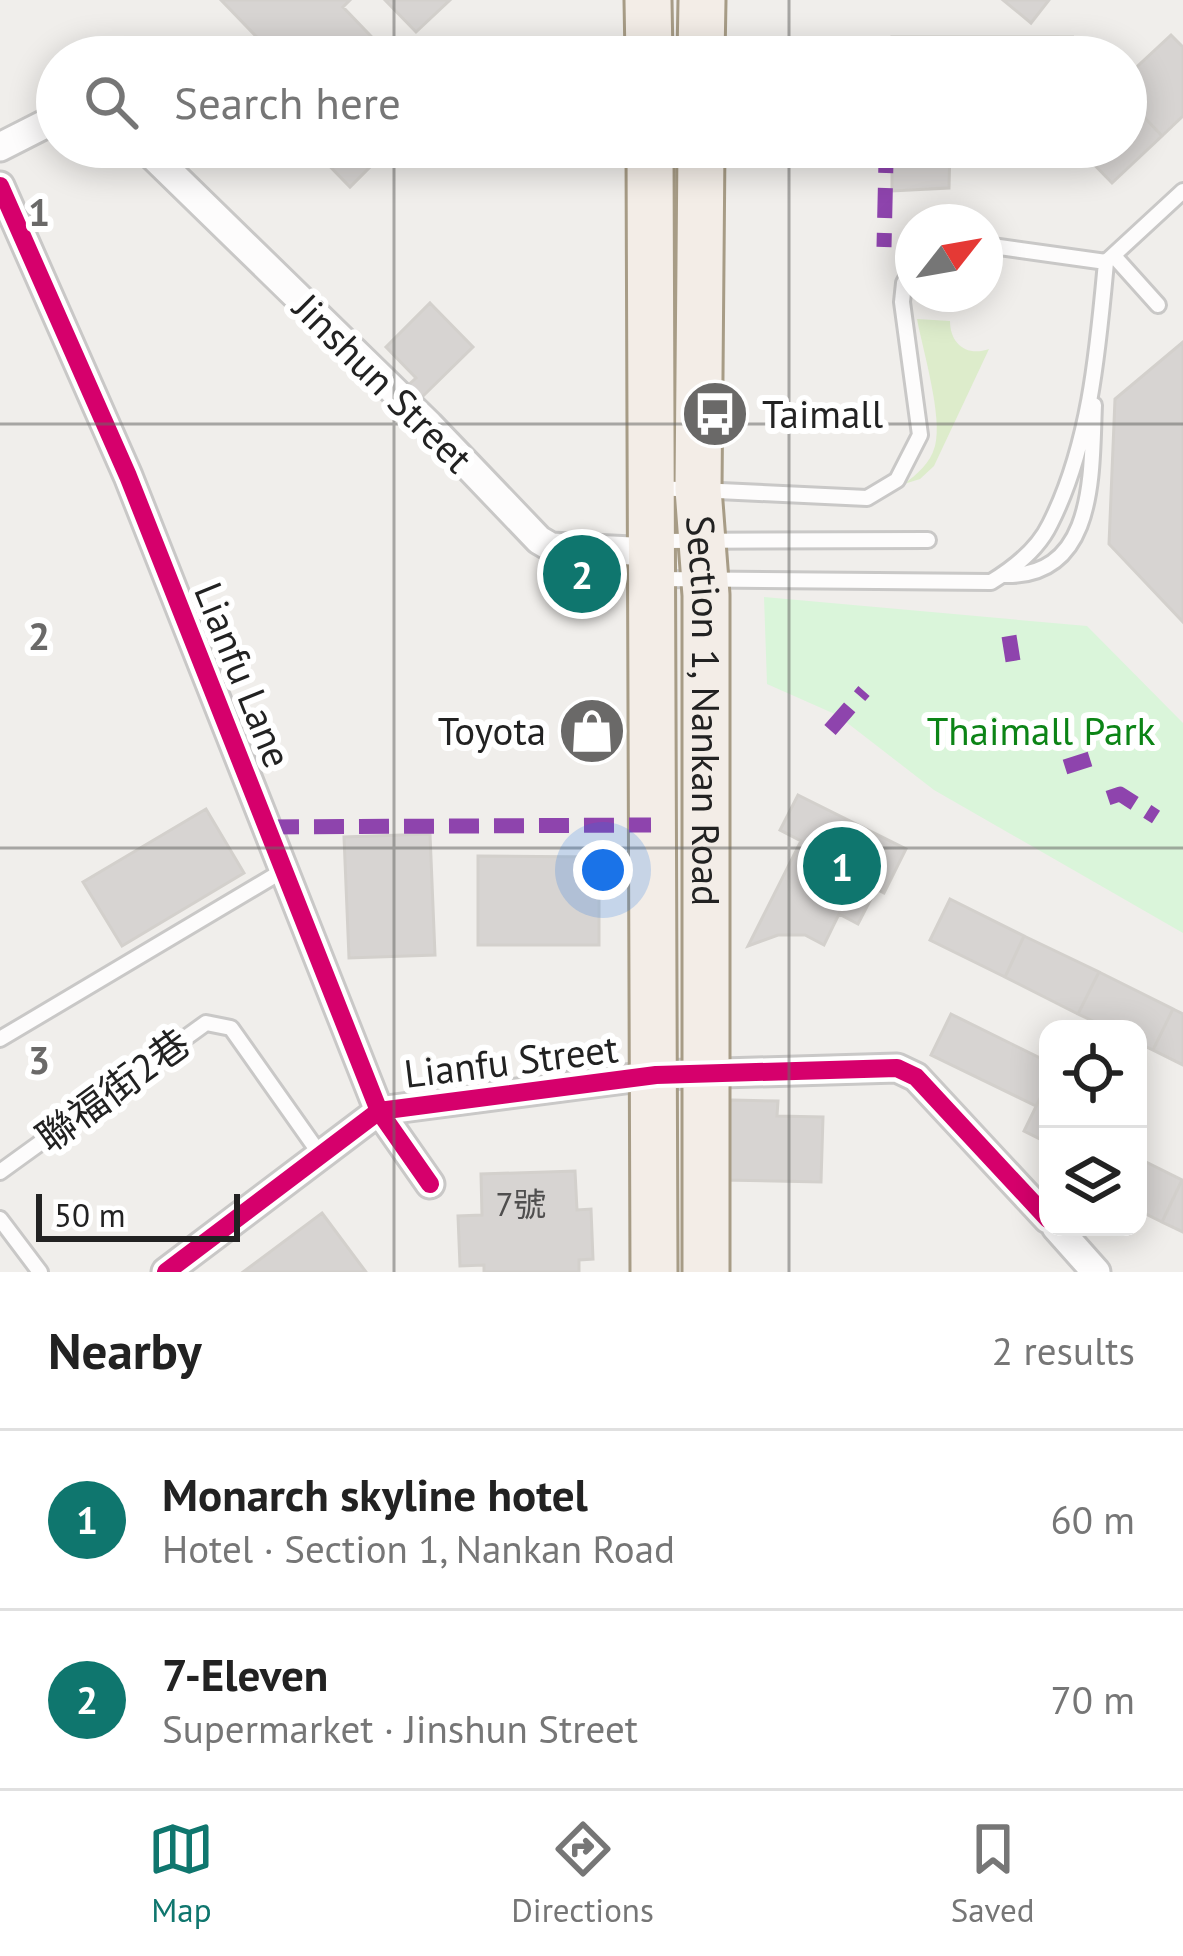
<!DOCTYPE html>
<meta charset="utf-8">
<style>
:root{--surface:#fff;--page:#f6f6f6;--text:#222;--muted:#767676;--line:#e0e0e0;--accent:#0f766e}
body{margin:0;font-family:"PT Sans","Noto Sans TC",sans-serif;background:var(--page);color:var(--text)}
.controls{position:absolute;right:36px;bottom:36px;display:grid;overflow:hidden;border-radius:24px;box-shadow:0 6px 30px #0003}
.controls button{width:108px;height:108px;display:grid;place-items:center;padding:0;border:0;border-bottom:3px solid var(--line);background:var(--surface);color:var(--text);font:60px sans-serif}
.compass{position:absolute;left:895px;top:204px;width:108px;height:108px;border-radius:50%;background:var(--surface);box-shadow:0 6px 30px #0003;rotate:59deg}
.scale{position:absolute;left:36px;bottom:30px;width:204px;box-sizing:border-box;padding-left:12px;border:6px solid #222;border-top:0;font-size:33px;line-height:42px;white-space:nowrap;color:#222;-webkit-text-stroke:9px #fff;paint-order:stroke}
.you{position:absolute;left:603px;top:870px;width:42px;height:42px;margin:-30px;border:9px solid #fff;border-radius:50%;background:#1a73e8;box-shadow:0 0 0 18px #1a73e833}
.badge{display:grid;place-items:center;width:78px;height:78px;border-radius:50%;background:var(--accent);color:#fff;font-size:39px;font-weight:700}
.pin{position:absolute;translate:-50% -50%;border:6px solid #fff;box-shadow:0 3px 12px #0006}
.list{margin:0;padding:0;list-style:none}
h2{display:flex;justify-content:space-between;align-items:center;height:156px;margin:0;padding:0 48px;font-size:51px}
h2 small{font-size:39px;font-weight:400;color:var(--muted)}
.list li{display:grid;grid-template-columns:78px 1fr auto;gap:36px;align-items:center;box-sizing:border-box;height:180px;padding:0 48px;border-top:3px solid var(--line)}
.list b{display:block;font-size:45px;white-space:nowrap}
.list p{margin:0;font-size:39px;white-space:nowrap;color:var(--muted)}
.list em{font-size:39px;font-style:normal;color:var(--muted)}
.icon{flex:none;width:66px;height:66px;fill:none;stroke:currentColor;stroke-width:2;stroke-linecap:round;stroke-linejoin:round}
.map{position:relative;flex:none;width:1183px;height:1272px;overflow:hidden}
.search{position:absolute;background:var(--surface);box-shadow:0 6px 30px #0003;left:36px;right:36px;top:36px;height:132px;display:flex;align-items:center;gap:30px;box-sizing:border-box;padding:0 42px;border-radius:66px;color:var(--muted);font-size:45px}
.sheet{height:516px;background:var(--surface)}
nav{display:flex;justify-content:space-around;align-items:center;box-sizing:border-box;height:168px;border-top:3px solid var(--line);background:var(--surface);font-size:33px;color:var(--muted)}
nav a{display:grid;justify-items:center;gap:6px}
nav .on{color:var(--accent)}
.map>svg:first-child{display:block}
.grass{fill:#ddeccb}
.park{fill:#daf5da}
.building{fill:#d7d4d2;stroke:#d3d0cc;stroke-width:3}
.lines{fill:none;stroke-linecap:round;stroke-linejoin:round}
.service-casing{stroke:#c9c8c7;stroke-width:20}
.minor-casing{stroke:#c9c8c7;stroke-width:33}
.primary-casing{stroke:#a79c86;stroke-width:51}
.service{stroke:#fdfcfc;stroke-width:14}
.minor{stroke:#fdfcfc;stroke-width:27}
.primary{stroke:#f3ede7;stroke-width:45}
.quiet{stroke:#8e44ad;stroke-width:15;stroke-dasharray:30 15;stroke-linecap:butt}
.cycleway-casing{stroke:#fff;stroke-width:26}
.cycleway{stroke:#d6006c;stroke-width:18}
.grid{fill:none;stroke:#6a6968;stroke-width:3;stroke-opacity:0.55}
.labels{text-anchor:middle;stroke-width:12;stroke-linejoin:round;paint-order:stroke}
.number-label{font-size:33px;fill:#4f4e4e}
.street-label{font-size:39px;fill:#222;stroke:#fff}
.poi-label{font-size:39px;fill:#222;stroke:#fff;text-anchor:start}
.park-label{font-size:39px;fill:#0c8416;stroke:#fff}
.grid-label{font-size:39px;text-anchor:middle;font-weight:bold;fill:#6a6968;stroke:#fff;stroke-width:12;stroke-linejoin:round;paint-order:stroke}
</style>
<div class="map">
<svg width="1183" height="1272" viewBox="0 0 1183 1272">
<rect width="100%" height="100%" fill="#f0eeeb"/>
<path class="grass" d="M917,319L950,321C950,344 967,357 989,349L934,466L920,479L904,484C917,474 930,464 935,446C943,417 923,351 917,319Z"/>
<path class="park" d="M764,597L1087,626L1183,723V933L934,790L837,715L767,684Z"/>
<path class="building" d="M221,0H350L343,7L391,57H276Z
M385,0H450L416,32Z
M1003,0H1049L1031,23Z
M1171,35L1183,47V116L1162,136L1126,98V77Z
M892,37H1073L1082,50L1080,57H892Z
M1126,98L1162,136L1112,183L1077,147H1126Z
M311,147H390L350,187Z
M892,147H950L949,188L892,191Z
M430,303L473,347L419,400L406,387L416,378L386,347Z
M1183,342V622L1109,544L1115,399Z
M798,795L906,849L884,893L876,889L858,924L839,914L824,945L805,935H778L748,946L801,841L780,830Z
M206,809L244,873L122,946L83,882Z
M430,834L435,955L349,958L344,837Z
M478,856L599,857V945H478Z
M950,899L1024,936L1005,977L930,940Z
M1024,936L1099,972L1078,1014L1005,977Z
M1099,972L1173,1009L1153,1050L1138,1043V1029H1110L1078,1014Z
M1173,1009L1183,1014V1065L1153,1050Z
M951,1014L1048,1062V1083L1036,1106L931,1055Z
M1046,1086L1048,1087V1143L1024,1131Z
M732,1100L778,1101L777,1116L823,1117L821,1182L722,1180L724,1105Z
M1138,1158L1182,1180L1162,1222L1138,1210Z
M575,1171L577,1210L591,1209L593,1259L579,1260V1272H484V1265L460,1266L458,1216L482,1215L481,1174Z
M1182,1180H1183V1232L1162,1222Z
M322,1213L366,1272H243Z"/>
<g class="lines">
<g class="service-casing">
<path id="service" d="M985,245L1106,262
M1114,256L1158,305
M656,488L867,498L897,480L920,435L902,302L904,283L913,266
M657,541L928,540
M1002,575C1097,579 1091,473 1094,405
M657,579L991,582C1014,568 1038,549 1050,524C1090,445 1098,349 1106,262L1183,191
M0,1039L284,870
M0,1172L206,1023L231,1028L322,1157
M0,1219L40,1272"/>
</g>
<g class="minor-casing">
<path id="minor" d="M0,147L57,118
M144,147L429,425L539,540L551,547L652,552
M0,186L128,476L379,1111L430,1184
M1056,1227L1096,1272
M166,1272L379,1111L656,1075L897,1068L916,1077L1048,1219"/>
</g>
<g class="primary-casing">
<g id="primary">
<path d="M648,0L649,57"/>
<path d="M701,57L702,0"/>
<path d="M650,147L654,1272"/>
<path id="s1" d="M701,147L698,489L706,595V1272"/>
</g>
</g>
<use href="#service" class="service"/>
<use href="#minor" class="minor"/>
<use href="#primary" class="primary"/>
<path class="quiet" d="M734,159L886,160L884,247
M1009,636L1013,661
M830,730L864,691
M1065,767L1090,759
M1108,798L1120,794L1156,817
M269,827L651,825"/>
<g class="cycleway-casing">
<path id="cycleway" d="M0,186L128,476L379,1111L430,1184
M166,1272L379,1111L656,1075L897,1068L916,1077L1048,1219"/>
</g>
<use href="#cycleway" class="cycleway"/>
</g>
<path class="grid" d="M394,0V57M789,0V57M394,147V1272M789,147V1272M0,424H1183M0,848H1183"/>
<defs>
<g id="bus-disc" transform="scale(3.45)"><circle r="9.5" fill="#6a6968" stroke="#fff"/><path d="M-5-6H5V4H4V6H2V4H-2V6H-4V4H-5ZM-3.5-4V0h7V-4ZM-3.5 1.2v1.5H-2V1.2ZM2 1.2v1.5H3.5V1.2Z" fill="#fff"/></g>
<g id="shop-disc" transform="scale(3.45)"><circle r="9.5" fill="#6a6968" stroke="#fff"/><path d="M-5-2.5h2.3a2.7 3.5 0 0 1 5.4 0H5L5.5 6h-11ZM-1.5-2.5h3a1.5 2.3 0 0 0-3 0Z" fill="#fff"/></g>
</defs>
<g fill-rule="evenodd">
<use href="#bus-disc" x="715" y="414"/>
<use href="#shop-disc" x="592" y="731"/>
</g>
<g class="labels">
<g class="number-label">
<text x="521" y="1216">7號</text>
</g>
<g class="street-label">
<text transform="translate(383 383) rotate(45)" y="14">Jinshun Street</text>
<text transform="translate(243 675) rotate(68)" y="14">Lianfu Lane</text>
<text dy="14" stroke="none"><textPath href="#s1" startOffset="564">Section 1, Nankan Road</textPath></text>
<text transform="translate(511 1061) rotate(-7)" y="14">Lianfu Street</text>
<text transform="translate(113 1090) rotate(-36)" y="14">聯福街2巷</text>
</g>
<g class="poi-label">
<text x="762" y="428">Taimall</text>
<text x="546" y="745" text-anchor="end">Toyota</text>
</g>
<g class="park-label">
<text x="1041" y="745">Thaimall Park</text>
</g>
</g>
<g class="grid-label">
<text x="39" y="226">1</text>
<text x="39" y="650">2</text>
<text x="39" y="1074">3</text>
</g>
</svg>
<div class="controls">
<button><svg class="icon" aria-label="locate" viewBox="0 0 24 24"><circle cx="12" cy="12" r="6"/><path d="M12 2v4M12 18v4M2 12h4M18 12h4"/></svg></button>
<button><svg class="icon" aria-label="layers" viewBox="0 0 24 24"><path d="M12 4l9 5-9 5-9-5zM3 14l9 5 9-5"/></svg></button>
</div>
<svg class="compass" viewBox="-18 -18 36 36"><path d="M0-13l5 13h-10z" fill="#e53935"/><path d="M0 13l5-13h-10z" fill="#767676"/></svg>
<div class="scale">50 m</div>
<div class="you"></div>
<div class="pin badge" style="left:842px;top:866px">1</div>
<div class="pin badge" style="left:582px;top:574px">2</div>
<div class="search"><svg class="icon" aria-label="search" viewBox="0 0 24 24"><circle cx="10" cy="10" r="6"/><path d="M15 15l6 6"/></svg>Search here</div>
</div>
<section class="sheet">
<h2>Nearby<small>2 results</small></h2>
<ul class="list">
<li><span class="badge">1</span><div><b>Monarch skyline hotel</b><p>Hotel · Section 1, Nankan Road</p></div><em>60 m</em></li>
<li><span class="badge">2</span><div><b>7-Eleven</b><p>Supermarket · Jinshun Street</p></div><em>70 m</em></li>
</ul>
</section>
<nav>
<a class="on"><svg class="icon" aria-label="map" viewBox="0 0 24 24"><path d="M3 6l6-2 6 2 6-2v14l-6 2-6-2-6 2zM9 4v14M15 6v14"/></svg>Map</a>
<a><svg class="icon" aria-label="directions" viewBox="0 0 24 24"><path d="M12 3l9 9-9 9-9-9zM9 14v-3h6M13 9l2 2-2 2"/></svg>Directions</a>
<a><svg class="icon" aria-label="saved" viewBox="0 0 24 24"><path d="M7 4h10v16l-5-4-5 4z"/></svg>Saved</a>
</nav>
